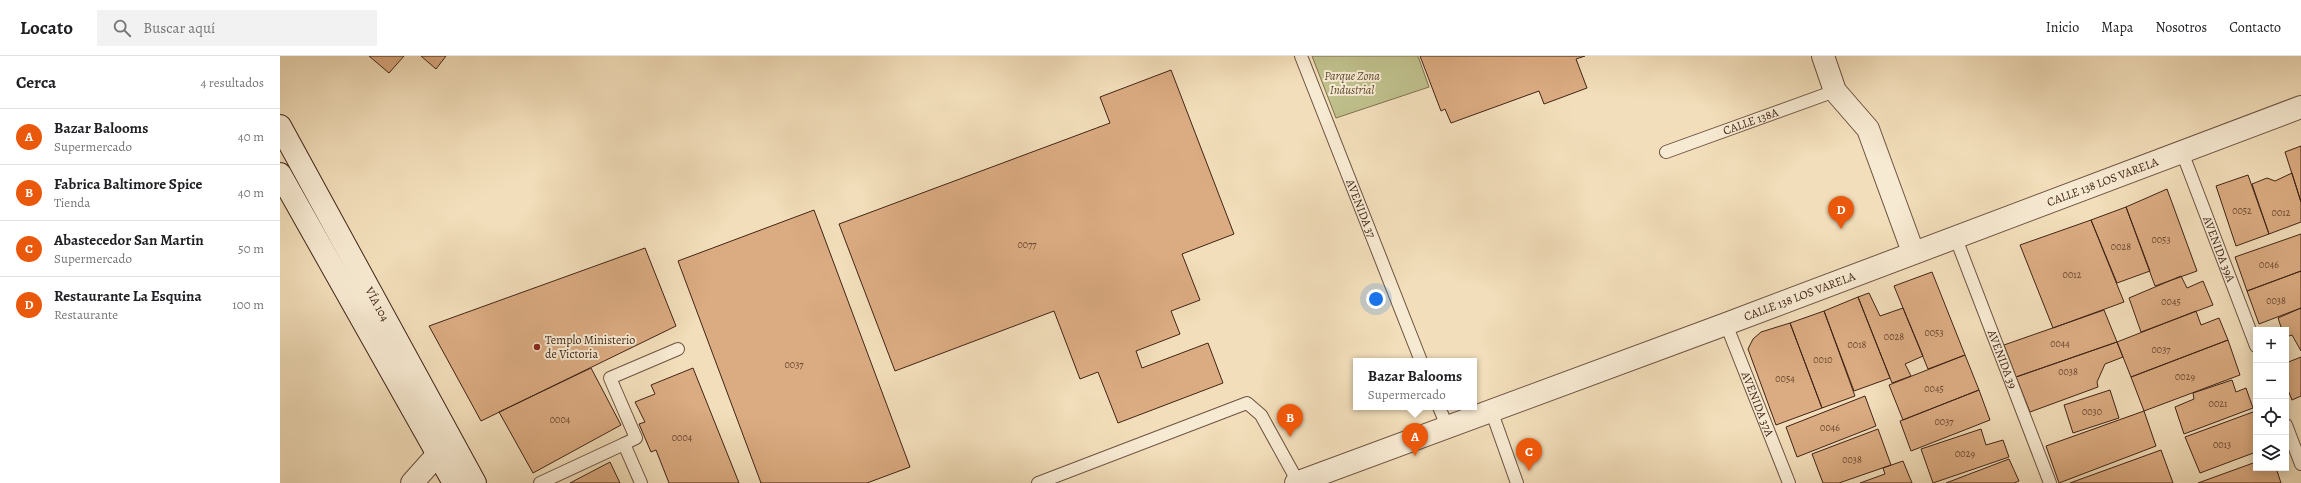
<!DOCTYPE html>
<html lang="es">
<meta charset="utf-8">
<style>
:root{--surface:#fff;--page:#f2f2f2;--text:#202124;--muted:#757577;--line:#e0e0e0;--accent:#ea580c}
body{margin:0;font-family:Alegreya,serif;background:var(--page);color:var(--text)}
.controls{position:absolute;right:12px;bottom:12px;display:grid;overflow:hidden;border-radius:0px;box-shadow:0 2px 10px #0003}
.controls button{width:36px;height:36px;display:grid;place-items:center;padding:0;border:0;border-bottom:1px solid var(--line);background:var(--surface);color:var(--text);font:20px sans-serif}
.you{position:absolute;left:1096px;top:243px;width:14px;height:14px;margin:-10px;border:3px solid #fff;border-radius:50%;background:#1a73e8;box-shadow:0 0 0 6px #1a73e833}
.badge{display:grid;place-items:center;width:26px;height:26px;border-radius:50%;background:var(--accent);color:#fff;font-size:13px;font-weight:700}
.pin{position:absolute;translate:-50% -33px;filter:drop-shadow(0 1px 2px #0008)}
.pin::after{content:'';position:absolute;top:21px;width:14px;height:12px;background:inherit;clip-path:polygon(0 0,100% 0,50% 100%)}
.popup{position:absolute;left:1073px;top:302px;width:124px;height:52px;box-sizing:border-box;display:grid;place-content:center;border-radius:0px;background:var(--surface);filter:drop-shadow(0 1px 3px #0005);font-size:13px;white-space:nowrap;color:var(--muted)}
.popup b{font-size:15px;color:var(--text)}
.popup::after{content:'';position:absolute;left:50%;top:100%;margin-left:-8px;border:8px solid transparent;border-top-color:var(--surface)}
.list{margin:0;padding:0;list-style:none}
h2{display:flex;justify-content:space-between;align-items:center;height:52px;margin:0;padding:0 16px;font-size:17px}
h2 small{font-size:13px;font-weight:400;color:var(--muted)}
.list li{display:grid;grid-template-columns:26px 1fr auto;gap:12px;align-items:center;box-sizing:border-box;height:56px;padding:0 16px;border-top:1px solid var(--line)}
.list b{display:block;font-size:15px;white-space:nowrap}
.list p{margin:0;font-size:13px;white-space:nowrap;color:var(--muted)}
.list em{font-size:13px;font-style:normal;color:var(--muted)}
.icon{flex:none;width:22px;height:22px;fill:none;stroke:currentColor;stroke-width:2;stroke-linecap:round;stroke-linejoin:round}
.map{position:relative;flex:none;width:2021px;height:427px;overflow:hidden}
header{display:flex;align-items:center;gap:24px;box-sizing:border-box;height:56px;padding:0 20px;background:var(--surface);border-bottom:1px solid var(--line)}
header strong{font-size:19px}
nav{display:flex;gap:22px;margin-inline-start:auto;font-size:14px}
.search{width:280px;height:36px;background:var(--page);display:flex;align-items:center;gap:10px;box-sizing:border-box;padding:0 14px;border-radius:0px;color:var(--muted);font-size:15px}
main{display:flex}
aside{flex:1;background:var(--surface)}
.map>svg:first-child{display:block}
.green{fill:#bfc08c;stroke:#807252}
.building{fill:#dbab81;stroke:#412417}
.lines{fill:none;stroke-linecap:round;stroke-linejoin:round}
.lane-casing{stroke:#6d5240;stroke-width:14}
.street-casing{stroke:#6d5240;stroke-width:24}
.secondary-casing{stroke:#412417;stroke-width:24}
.lane{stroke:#f7ead2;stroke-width:12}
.street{stroke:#f7ead2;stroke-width:22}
.secondary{stroke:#f7ead2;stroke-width:22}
.poi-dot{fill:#8f2418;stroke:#f7ead2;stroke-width:1.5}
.labels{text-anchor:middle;stroke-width:4;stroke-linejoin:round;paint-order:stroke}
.number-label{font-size:10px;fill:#684632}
.park-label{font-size:12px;font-style:italic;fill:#604b34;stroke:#f7ead2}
.street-label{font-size:12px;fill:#412417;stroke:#f7ead2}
.poi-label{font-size:12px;fill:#412417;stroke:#f7ead2;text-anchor:start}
</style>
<header>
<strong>Locato</strong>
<div class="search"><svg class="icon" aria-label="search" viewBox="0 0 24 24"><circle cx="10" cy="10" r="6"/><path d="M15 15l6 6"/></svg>Buscar aquí</div>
<nav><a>Inicio</a><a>Mapa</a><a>Nosotros</a><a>Contacto</a></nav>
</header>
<main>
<aside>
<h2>Cerca<small>4 resultados</small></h2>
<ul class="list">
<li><span class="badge">A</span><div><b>Bazar Balooms</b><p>Supermercado</p></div><em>40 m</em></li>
<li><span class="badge">B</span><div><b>Fabrica Baltimore Spice</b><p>Tienda</p></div><em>40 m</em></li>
<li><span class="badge">C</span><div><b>Abastecedor San Martin</b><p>Supermercado</p></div><em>50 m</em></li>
<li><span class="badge">D</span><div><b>Restaurante La Esquina</b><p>Restaurante</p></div><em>100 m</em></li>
</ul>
</aside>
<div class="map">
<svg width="2021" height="427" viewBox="0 0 2021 427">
<rect width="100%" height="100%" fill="#f2deba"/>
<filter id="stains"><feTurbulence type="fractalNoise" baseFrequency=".005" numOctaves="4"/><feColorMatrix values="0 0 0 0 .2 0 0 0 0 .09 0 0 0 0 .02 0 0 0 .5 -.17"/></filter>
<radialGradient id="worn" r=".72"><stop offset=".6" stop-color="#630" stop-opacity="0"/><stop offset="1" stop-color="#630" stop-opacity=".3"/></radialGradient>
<path class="green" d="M1032,0H1138L1149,31L1056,62Z"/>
<path class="building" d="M89,0H124L109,17Z
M141,0H166L156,13Z
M1140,0H1305L1296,3L1307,32L1264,48L1259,35L1171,67L1165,53L1161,55Z
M891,14L954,178L902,198L920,244L891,255L900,278L856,295L862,312L928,287L943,327L838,367L818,316L800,323L774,255L615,315L559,168L830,67L820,41Z
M2021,90V146L2005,96Z
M2012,117L2021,146V166L1989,178L1972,128L1987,122L1995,125Z
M1968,119L1989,178L1956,190L1936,130Z
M1887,133L1917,215L1875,230L1846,151Z
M1846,151L1870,215L1837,227L1811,164Z
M534,154L630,411L587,427H481L398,205Z
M1811,164L1844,246L1773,272L1740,189Z
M2021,178V215L1967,235L1955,201Z
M365,192L396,270L201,365L149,270Z
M2021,215V252L1979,268L1967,235Z
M1652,216L1685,299L1648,313L1614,230Z
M1901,220L1907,232L1923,225L1933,249L1861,276L1849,242Z
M1589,237L1600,260L1623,252L1643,300L1625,308L1631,320L1612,327L1578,241Z
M1578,241L1610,322L1574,335L1544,255Z
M2021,252V295L2012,279L2006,281V274H2002L1998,262Z
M1824,254L1837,286L1736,321L1724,289Z
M1544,255L1575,340L1542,352L1510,267Z
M1916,255L1921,269L1939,262L1948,284L1851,321L1837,286Z
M1510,267L1542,352L1496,369L1468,293L1473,283L1481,276Z
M1948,284L1960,319L1864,355L1851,321Z
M1837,286L1843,301L1825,308L1817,326L1818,331L1750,356L1736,321Z
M1685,299L1699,334L1623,364L1609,329Z
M2021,301V340L2012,344L2006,329V307Z
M311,312L341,369L253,417L219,356Z
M413,312L459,427H389L376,394L371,396L359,368L365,366L355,346L375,338L371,329Z
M1952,324L1956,336L1966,332L1973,352L1904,378L1895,351L1914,343L1913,337Z
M1699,334L1710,364L1631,395L1620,365Z
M1830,334L1839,362L1793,377L1784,349Z
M1585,340L1596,370L1517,401L1506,371Z
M1864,355L1876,390L1779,427L1766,390Z
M1973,356L1976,365V396L1920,417L1905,381Z
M1598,373L1611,409L1559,427H1543L1532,398Z
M1701,373L1706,389L1723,384L1729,401L1653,427L1641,393Z
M1881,394L1893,427H1790Z
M1729,403L1739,425L1734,427H1666Z
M1623,405L1632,427H1580L1605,418L1603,412Z
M330,406L340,427H290Z
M1976,406V412H1996L2001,427H1918Z"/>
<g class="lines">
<g class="lane-casing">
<g id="lane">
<path id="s1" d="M1021,0L1141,305"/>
<path id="s2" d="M1386,96L1555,35"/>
<path id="s3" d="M1902,96L1976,290"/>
<path id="s4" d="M1675,180L1770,427"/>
<path id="s5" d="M1446,268L1509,427"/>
<path d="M1159,351L1167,370"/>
<path d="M1211,354L1237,427"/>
<path d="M2006,369L2021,408"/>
<path d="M344,388L356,382L330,322L398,293"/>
<path d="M260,427L344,388L361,427"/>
<path d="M758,427L967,347L981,359L1018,426"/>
</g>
</g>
<g class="street-casing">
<g id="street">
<path d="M1543,0L1555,35L1588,73L1633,196"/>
<path d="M132,427L158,398"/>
<path id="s6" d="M1016,427L1446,268L2021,51"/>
</g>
</g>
<g class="secondary-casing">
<g id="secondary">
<path id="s7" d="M0,70L195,427"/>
<path d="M0,118L174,427"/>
</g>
</g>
<use href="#lane" class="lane"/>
<use href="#street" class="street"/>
<use href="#secondary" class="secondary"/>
</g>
<circle class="poi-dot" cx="257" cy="291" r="4"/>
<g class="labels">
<g class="number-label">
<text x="1962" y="158">0052</text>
<text x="2001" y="160">0012</text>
<text x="1881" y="187">0053</text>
<text x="747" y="192">0077</text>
<text x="1841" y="194">0028</text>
<text x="1989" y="212">0046</text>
<text x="1792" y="222">0012</text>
<text x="1996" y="248">0038</text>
<text x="1891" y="249">0045</text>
<text x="1654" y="280">0053</text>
<text x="1614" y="284">0028</text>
<text x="1780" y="291">0044</text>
<text x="1577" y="292">0018</text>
<text x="1881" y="297">0037</text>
<text x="1543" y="307">0010</text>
<text x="514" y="312">0037</text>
<text x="1788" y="319">0038</text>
<text x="1905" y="324">0029</text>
<text x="1505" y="326">0054</text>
<text x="1654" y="336">0045</text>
<text x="1938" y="351">0021</text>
<text x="1812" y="359">0030</text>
<text x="280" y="367">0004</text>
<text x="1664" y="369">0037</text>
<text x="1550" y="375">0046</text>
<text x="402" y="385">0004</text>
<text x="1942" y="392">0013</text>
<text x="1685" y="401">0029</text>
<text x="1572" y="407">0038</text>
</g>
<g class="park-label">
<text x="1072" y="24">Parque Zona<tspan x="1072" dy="14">Industrial</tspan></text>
</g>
<g class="street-label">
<text dy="4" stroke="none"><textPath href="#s2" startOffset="90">CALLE 138A</textPath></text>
<text dy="4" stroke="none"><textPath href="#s6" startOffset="861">CALLE 138 LOS VARELA</textPath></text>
<text dy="4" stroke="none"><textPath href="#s1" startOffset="164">AVENIDA 37</textPath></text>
<text dy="4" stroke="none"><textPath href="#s3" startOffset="104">AVENIDA 39A</textPath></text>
<text dy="4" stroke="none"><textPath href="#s6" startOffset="537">CALLE 138 LOS VARELA</textPath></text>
<text dy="4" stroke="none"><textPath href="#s7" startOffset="203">VÍA 104</textPath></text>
<text dy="4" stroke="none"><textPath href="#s4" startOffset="132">AVENIDA 39</textPath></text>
<text dy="4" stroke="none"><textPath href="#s5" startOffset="86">AVENIDA 37A</textPath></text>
</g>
<g class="poi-label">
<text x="265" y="288">Templo Ministerio<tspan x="265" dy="14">de Victoria</tspan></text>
</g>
</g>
<rect width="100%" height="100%" filter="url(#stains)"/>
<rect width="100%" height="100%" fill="url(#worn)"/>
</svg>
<div class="controls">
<button>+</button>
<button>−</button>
<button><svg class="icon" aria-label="locate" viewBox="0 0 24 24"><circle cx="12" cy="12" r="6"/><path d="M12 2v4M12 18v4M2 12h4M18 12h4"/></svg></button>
<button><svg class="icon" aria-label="layers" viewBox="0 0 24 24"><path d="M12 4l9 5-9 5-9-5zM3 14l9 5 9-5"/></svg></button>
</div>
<div class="you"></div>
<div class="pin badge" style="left:1135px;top:400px">A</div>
<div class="popup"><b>Bazar Balooms</b>Supermercado</div>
<div class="pin badge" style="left:1010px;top:381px">B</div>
<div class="pin badge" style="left:1249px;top:415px">C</div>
<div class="pin badge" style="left:1561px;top:173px">D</div>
</div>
</main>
